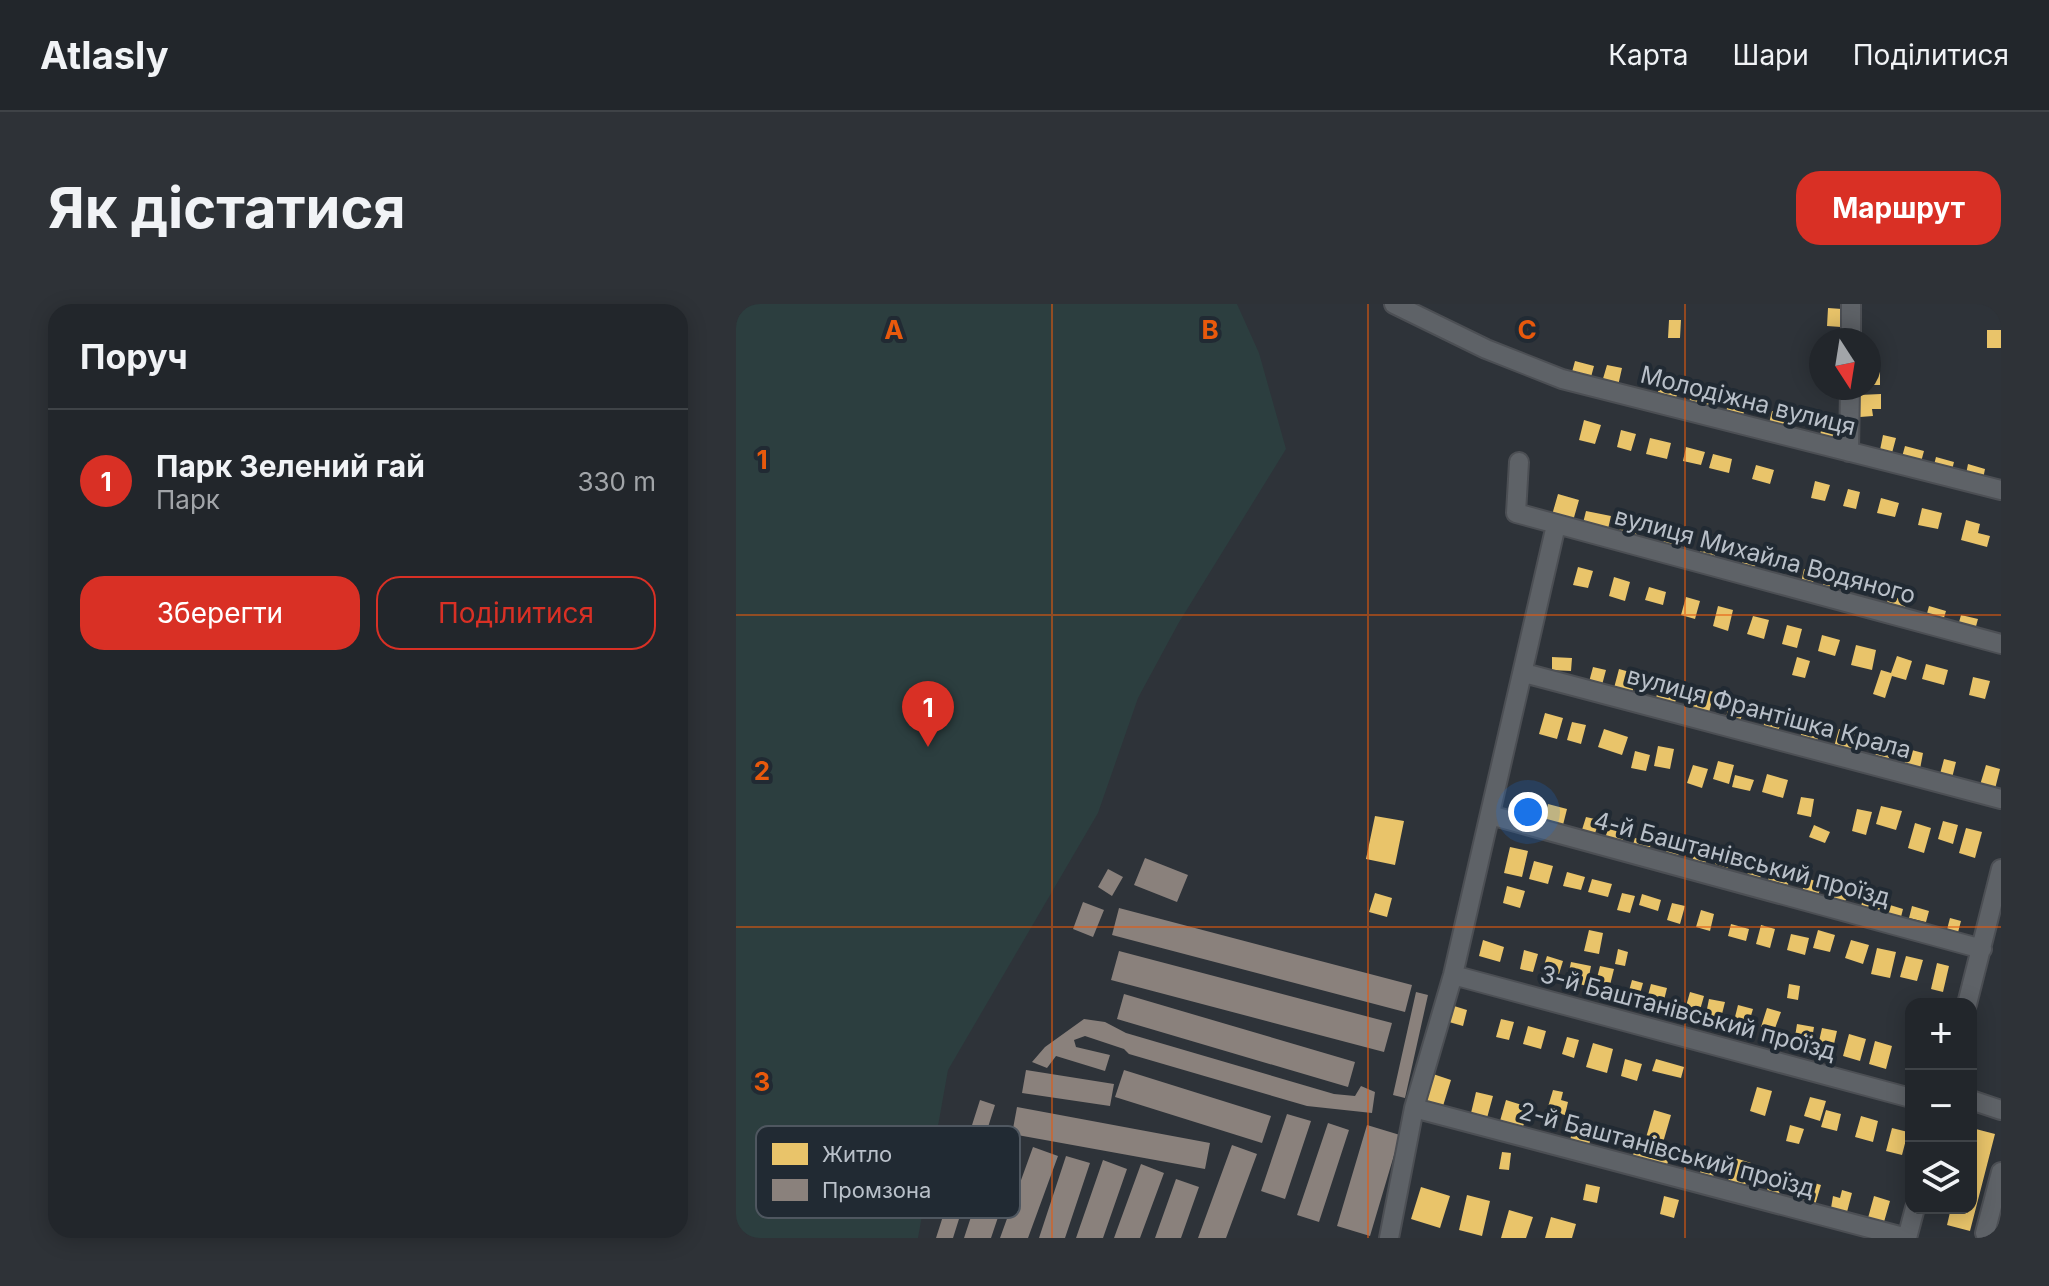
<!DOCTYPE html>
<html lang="uk">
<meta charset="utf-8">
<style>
:root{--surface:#22262b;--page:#2e3237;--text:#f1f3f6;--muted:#a2a5a9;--line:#3f4347;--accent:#d93025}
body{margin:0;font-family:Inter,sans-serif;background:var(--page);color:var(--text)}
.controls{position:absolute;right:24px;bottom:24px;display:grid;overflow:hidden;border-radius:16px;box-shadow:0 4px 20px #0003}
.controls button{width:72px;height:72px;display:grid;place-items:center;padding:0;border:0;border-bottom:2px solid var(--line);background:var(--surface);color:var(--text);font:40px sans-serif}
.compass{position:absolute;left:1073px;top:24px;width:72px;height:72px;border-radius:50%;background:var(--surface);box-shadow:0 4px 20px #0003;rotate:168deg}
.you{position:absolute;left:792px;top:508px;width:28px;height:28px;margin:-20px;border:6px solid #fff;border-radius:50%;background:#1a73e8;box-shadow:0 0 0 12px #1a73e833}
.badge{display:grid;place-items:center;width:52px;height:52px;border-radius:50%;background:var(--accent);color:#fff;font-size:26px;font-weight:700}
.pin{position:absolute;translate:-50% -66px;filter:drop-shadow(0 2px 4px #0008)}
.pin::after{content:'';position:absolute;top:42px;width:28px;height:24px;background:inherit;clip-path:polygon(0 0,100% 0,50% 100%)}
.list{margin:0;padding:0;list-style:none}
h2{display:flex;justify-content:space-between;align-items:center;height:104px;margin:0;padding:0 32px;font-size:34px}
h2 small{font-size:26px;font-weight:400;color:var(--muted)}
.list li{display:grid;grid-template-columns:52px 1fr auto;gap:24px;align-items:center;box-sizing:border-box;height:144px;padding:0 32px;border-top:2px solid var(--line)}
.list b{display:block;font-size:30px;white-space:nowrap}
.list p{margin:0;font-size:26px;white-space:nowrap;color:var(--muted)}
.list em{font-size:26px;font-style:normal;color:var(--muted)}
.actions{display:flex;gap:16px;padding:24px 32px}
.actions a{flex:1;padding:18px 0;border:2px solid var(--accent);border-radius:24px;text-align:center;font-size:28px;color:var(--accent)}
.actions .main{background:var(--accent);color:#fff}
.icon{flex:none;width:44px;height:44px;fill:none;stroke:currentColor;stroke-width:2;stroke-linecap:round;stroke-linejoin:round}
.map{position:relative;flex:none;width:1265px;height:934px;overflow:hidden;border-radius:24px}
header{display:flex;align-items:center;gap:48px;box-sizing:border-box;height:112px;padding:0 40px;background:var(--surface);border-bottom:2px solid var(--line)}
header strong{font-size:38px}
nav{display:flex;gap:44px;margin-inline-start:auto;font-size:28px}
.intro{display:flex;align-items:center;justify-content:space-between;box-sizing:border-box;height:192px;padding:0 48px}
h1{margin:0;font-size:56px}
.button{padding:20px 36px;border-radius:24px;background:var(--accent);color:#fff;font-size:28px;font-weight:700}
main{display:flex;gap:48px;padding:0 48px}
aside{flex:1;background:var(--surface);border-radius:24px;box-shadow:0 4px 20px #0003}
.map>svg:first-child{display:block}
.green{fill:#2c3e3f}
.homes{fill:#e9c46a}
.industry{fill:#8a817c}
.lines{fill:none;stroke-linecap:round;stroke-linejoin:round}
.minor-casing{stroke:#4c4f54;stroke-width:22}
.minor{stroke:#5e6267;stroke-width:18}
.grid{fill:none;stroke:#e8590c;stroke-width:2;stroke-opacity:0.55}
.labels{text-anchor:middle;stroke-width:8;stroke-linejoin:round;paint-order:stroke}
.street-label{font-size:24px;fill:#b9c0c9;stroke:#212a33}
.key{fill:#212a33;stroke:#4f5760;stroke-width:2}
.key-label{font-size:22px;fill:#b9c0c9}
.grid-label{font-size:26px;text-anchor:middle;font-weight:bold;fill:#e8590c;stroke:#212a33;stroke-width:8;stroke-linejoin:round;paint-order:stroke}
</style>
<header>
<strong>Atlasly</strong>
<nav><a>Карта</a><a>Шари</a><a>Поділитися</a></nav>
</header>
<div class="intro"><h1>Як дістатися</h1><a class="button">Маршрут</a></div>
<main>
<aside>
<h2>Поруч<small></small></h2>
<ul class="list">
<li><span class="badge">1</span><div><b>Парк Зелений гай</b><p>Парк</p></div><em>330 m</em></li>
</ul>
<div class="actions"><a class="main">Зберегти</a><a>Поділитися</a></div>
</aside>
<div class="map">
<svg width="1265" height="934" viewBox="0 0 1265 934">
<rect width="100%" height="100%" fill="#2e3339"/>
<path class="green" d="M0,0H501L523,49L550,145L442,320L402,394L362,509L212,766L182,934H0Z"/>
<path class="homes" d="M1092,4L1106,5L1105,23L1091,22Z
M933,16H945L944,34H932Z
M1251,26H1265V44H1251Z
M839,57L858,62L855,73L836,68Z
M1133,60H1144V81H1133Z
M871,61L886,64L882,82L866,78Z
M927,71L945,77L940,94L922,88Z
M956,84L980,91L976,105L953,99Z
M995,88L1012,92L1007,112L990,108Z
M1145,90V105H1136L1137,112L1124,113L1123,91Z
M1036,107L1054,112L1050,124L1033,119Z
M1095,111L1108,115L1103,137L1084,132L1086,121L1092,122Z
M848,116L865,121L859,140L843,136Z
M885,126L900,130L895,147L881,143Z
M1147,131L1160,134L1156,149L1144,146Z
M914,134L935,139L931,155L910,150Z
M1169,142L1188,147L1185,158L1166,153Z
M950,143L969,148L965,161L947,157Z
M977,150L996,155L993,169L973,164Z
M1200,153L1218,158L1216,166L1198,161Z
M1232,160L1249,165L1247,175L1230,170Z
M1020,161L1038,166L1034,180L1016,175Z
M1079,177L1094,181L1089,197L1075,194Z
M1112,185L1124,188L1120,205L1107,202Z
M822,190L843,196L837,217L816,211Z
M1145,194L1163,199L1159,213L1141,209Z
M1186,204L1206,209L1202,225L1182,221Z
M850,207L875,212L872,225L847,219Z
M888,211L905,216L900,232L883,227Z
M1230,216L1244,220L1242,229L1254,232L1251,243L1225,236Z
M932,223L948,227L944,244L927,240Z
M969,230L984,233L978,255L963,251Z
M1010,246L1023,249L1018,266L1005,262Z
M842,263L857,267L852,284L837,281Z
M1068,265L1080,268L1076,282L1065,279Z
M1090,271L1103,274L1099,288L1086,284Z
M878,273L894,278L889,297L873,292Z
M913,283L930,288L927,301L909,296Z
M1153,292L1171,296L1168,307L1150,302Z
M950,293L964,297L959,315L945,311Z
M982,302L997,306L992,327L977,322Z
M1193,302L1210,307L1207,317L1190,313Z
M1225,311L1242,315L1239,326L1222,322Z
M1017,312L1033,316L1028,335L1011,330Z
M1051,321L1066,325L1061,344L1046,340Z
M1086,331L1104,336L1099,352L1082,347Z
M1120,341L1140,346L1136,366L1115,361Z
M1161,352L1176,357L1170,376L1156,372L1149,394L1137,390L1145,366L1155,369Z
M816,353L836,354L835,367L816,366Z
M1061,353L1074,357L1069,374L1056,371Z
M1190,360L1212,366L1208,381L1186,375Z
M857,363L870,366L866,381L853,378Z
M883,365L901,370L896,389L878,384Z
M1237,373L1254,377L1249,395L1233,391Z
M925,375L944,380L939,399L920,394Z
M961,384L978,388L973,409L956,404Z
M995,392L1010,396L1004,418L990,414Z
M1032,403L1048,407L1042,428L1027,424Z
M809,409L827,414L821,435L803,430Z
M1069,416L1086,420L1081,438L1064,434Z
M836,418L850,421L845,440L831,436Z
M868,425L892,433L886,451L862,443Z
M1103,425L1121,430L1117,447L1098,443Z
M1142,439L1156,442L1152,457L1139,453Z
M922,442L938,445L934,465L918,462Z
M1172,445L1187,449L1184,465L1168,461Z
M899,447L914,451L910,467L895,464Z
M1208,455L1220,458L1216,474L1204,470Z
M982,457L998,461L993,480L977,475Z
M957,461L972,465L966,484L951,479Z
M1250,461L1264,465L1259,485L1244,481Z
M1031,470L1052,476L1047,494L1026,488Z
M999,471L1018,476L1014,487L996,483Z
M1065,493L1078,495L1075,513L1061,510Z
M789,495L807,500L801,519L783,513Z
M812,500L831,505L826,525L807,520Z
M1145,502L1166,507L1160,526L1140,520Z
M1121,505L1136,508L1130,531L1116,527Z
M639,512L668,517L659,561L630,555Z
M850,513L863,516L858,533L845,529Z
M1207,517L1222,521L1217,540L1202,535Z
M1179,519L1195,524L1188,549L1172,544Z
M873,520L890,525L884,544L868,539Z
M1078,521L1094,528L1089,539L1073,533Z
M1230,524L1246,528L1239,554L1223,549Z
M899,534L915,539L912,552L895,547Z
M934,535L946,538L941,556L929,552Z
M774,543L792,547L786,573L768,569Z
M983,545L996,548L992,564L979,560Z
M959,548L972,552L967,567L954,563Z
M798,557L817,562L812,580L793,575Z
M1037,559L1056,564L1052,581L1032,576Z
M1014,561L1027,564L1022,582L1009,578Z
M831,568L849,573L845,586L827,582Z
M1070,574L1086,579L1080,598L1064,594Z
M856,575L876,580L872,593L852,588Z
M1094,580L1113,586L1107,604L1088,598Z
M771,582L789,587L784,604L767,599Z
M639,589L656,594L651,613L633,608Z
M886,589L899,592L894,609L881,606Z
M906,590L925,596L922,607L903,601Z
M1128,591L1146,595L1142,614L1123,610Z
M936,599L949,602L944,620L931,616Z
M1154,601L1167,605L1163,621L1149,617Z
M1176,602L1193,607L1190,618L1173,614Z
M965,606L978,610L974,627L960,623Z
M1214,614L1225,617L1220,636L1209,633Z
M995,620L1013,625L1010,637L992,632Z
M1025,621L1039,625L1034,644L1020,640Z
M853,626L867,629L863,650L848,647Z
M1082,626L1099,631L1094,648L1077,644Z
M1055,630L1073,634L1069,651L1051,646Z
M747,636L768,643L764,658L743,652Z
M1115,636L1133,641L1127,660L1109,654Z
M1141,644L1160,648L1154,674L1135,670Z
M882,645L892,648L889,662L879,660Z
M788,646L802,650L797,668L784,665Z
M811,652L827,657L822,673L806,668Z
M1170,652L1187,656L1181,677L1164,673Z
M835,658L855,662L851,682L831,677Z
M1201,659L1213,662L1207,688L1195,685Z
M864,662L878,665L873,685L859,682Z
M896,676L907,679L902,697L891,694Z
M915,680L931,684L926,704L910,699Z
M1053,680L1064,682L1062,696L1051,694Z
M954,688L968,692L962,713L948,709Z
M973,695L989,698L984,718L969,715Z
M1002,701L1017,705L1011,725L997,721Z
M718,702L731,706L727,722L713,718Z
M1031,704L1045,708L1038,727L1025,723Z
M765,715L778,718L773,736L760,733Z
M1061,720L1078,723L1075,741L1058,739Z
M792,722L810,727L805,745L787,740Z
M1086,724L1101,727L1096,749L1081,746Z
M1113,730L1130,735L1124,757L1107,752Z
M831,733L843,736L838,754L826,750Z
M1139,737L1156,742L1150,765L1133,760Z
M857,739L877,745L871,769L850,763Z
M889,755L906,760L901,777L885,772Z
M920,755L948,763L945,774L916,767Z
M697,770L715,776L707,802L688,796Z
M1021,783L1036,787L1029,812L1014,807Z
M817,786L827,788L825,796L832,798L829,811L811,806Z
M740,788L757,792L751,814L735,809Z
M1074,793L1090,797L1084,817L1068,812Z
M770,796L792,803L787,823L764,817Z
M918,806L935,811L926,842L909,837Z
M1090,806L1105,810L1101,827L1085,823Z
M1125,812L1142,817L1137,838L1119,833Z
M840,814L859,819L853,841L834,836Z
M1054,821L1068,825L1063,840L1050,837Z
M1156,824L1172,828L1166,851L1150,847Z
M1236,824L1259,830L1234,927L1211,921L1215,904H1235Z
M901,839L934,850L931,861L897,851Z
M766,848L775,849L773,866L763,865Z
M969,850L982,854L977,873L964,869Z
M999,854L1015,859L1009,882L992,877Z
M1035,871L1047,875L1043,891L1031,887Z
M1072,877L1085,881L1079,901L1067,897Z
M850,880L864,883L861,899L847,896Z
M685,883L714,892L704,924L675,915Z
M1106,886L1116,889L1111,908L1095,904L1097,892L1104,894Z
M731,891L754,897L746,932L723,926Z
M928,892L943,896L938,914L924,910Z
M1138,892L1154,897L1148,918L1132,914Z
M773,906L797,913L790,934H765Z
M815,913L840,920L836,934H809Z"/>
<path class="industry" d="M409,554L452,571L441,598L398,581Z
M372,565L387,573L376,592L362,583Z
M347,598L368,606L357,633L337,625Z
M383,604L676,681L669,708L376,631Z
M383,647L656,719L648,748L375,676Z
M680,688L692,691L669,794L657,791Z
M388,690L619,758L612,783L381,715Z
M348,715L369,718L390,729L598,790L619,792L625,782L639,788L636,809L571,802L393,750L388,745L349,732L338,736L340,743L374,751L369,767L320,752L311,764L296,758L309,743Z
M290,766L378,780L374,802L286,789Z
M388,766L535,812L526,839L379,793Z
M244,796L259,801L217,934H200Z
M281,803L474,839L469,865L276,830Z
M551,810L575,817L549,895L525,887Z
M592,819L613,826L583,918L561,911Z
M631,821L664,831L634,932L601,922Z
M260,837L285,845L255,934H228Z
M496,841L521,850L490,934H462Z
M297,843L322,852L292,934H264Z
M330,852L354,859L329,934H303Z
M367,856L391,865L367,934H340Z
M405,860L428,869L404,934H378Z
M440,875L463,883L445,934H419Z"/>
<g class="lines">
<g class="minor-casing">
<path id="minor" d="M658,0L750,45L826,75L1265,186
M1115,36V0
M1113,148L1114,84
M783,158L780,209L1265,340
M788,369L1265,495
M754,511L1246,645
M717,671L1175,794
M1231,700L1265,565
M1235,796L1265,806
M678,804L1171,934L1179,904
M1249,929L1265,868
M653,934L678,804L717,671L820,221"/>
</g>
<use href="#minor" class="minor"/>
</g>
<path class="grid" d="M316,0V934M632,0V934M949,0V934M0,311H1265M0,623H1265"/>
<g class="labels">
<g class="street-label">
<text transform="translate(1012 97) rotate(14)" y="8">Молодіжна вулиця</text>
<text transform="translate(1029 252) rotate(15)" y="8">вулиця Михайла Водяного</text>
<text transform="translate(1033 409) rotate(15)" y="8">вулиця Франтішка Крала</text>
<text transform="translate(1006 555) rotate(15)" y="8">4-й Баштанівський проїзд</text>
<text transform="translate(952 709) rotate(15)" y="8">3-й Баштанівський проїзд</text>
<text transform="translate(931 846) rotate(15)" y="8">2-й Баштанівський проїзд</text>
</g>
</g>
<rect x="20" y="822" width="264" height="92" rx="12" class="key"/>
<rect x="36" y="839" width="36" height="22" fill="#e9c46a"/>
<rect x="36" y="875" width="36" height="22" fill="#8a817c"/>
<g class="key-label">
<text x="86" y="858">Житло</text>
<text x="86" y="894">Промзона</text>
</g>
<g class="grid-label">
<text x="158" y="35">A</text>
<text x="474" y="35">B</text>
<text x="791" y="35">C</text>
<text x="26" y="165">1</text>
<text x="26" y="476">2</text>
<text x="26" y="787">3</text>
</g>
</svg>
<div class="controls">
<button>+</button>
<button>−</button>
<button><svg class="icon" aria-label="layers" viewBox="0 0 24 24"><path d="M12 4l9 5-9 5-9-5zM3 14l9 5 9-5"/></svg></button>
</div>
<svg class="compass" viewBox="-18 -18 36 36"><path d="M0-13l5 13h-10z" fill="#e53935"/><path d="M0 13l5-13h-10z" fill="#a2a5a9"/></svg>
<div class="you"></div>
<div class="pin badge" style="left:192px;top:443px">1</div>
</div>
</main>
